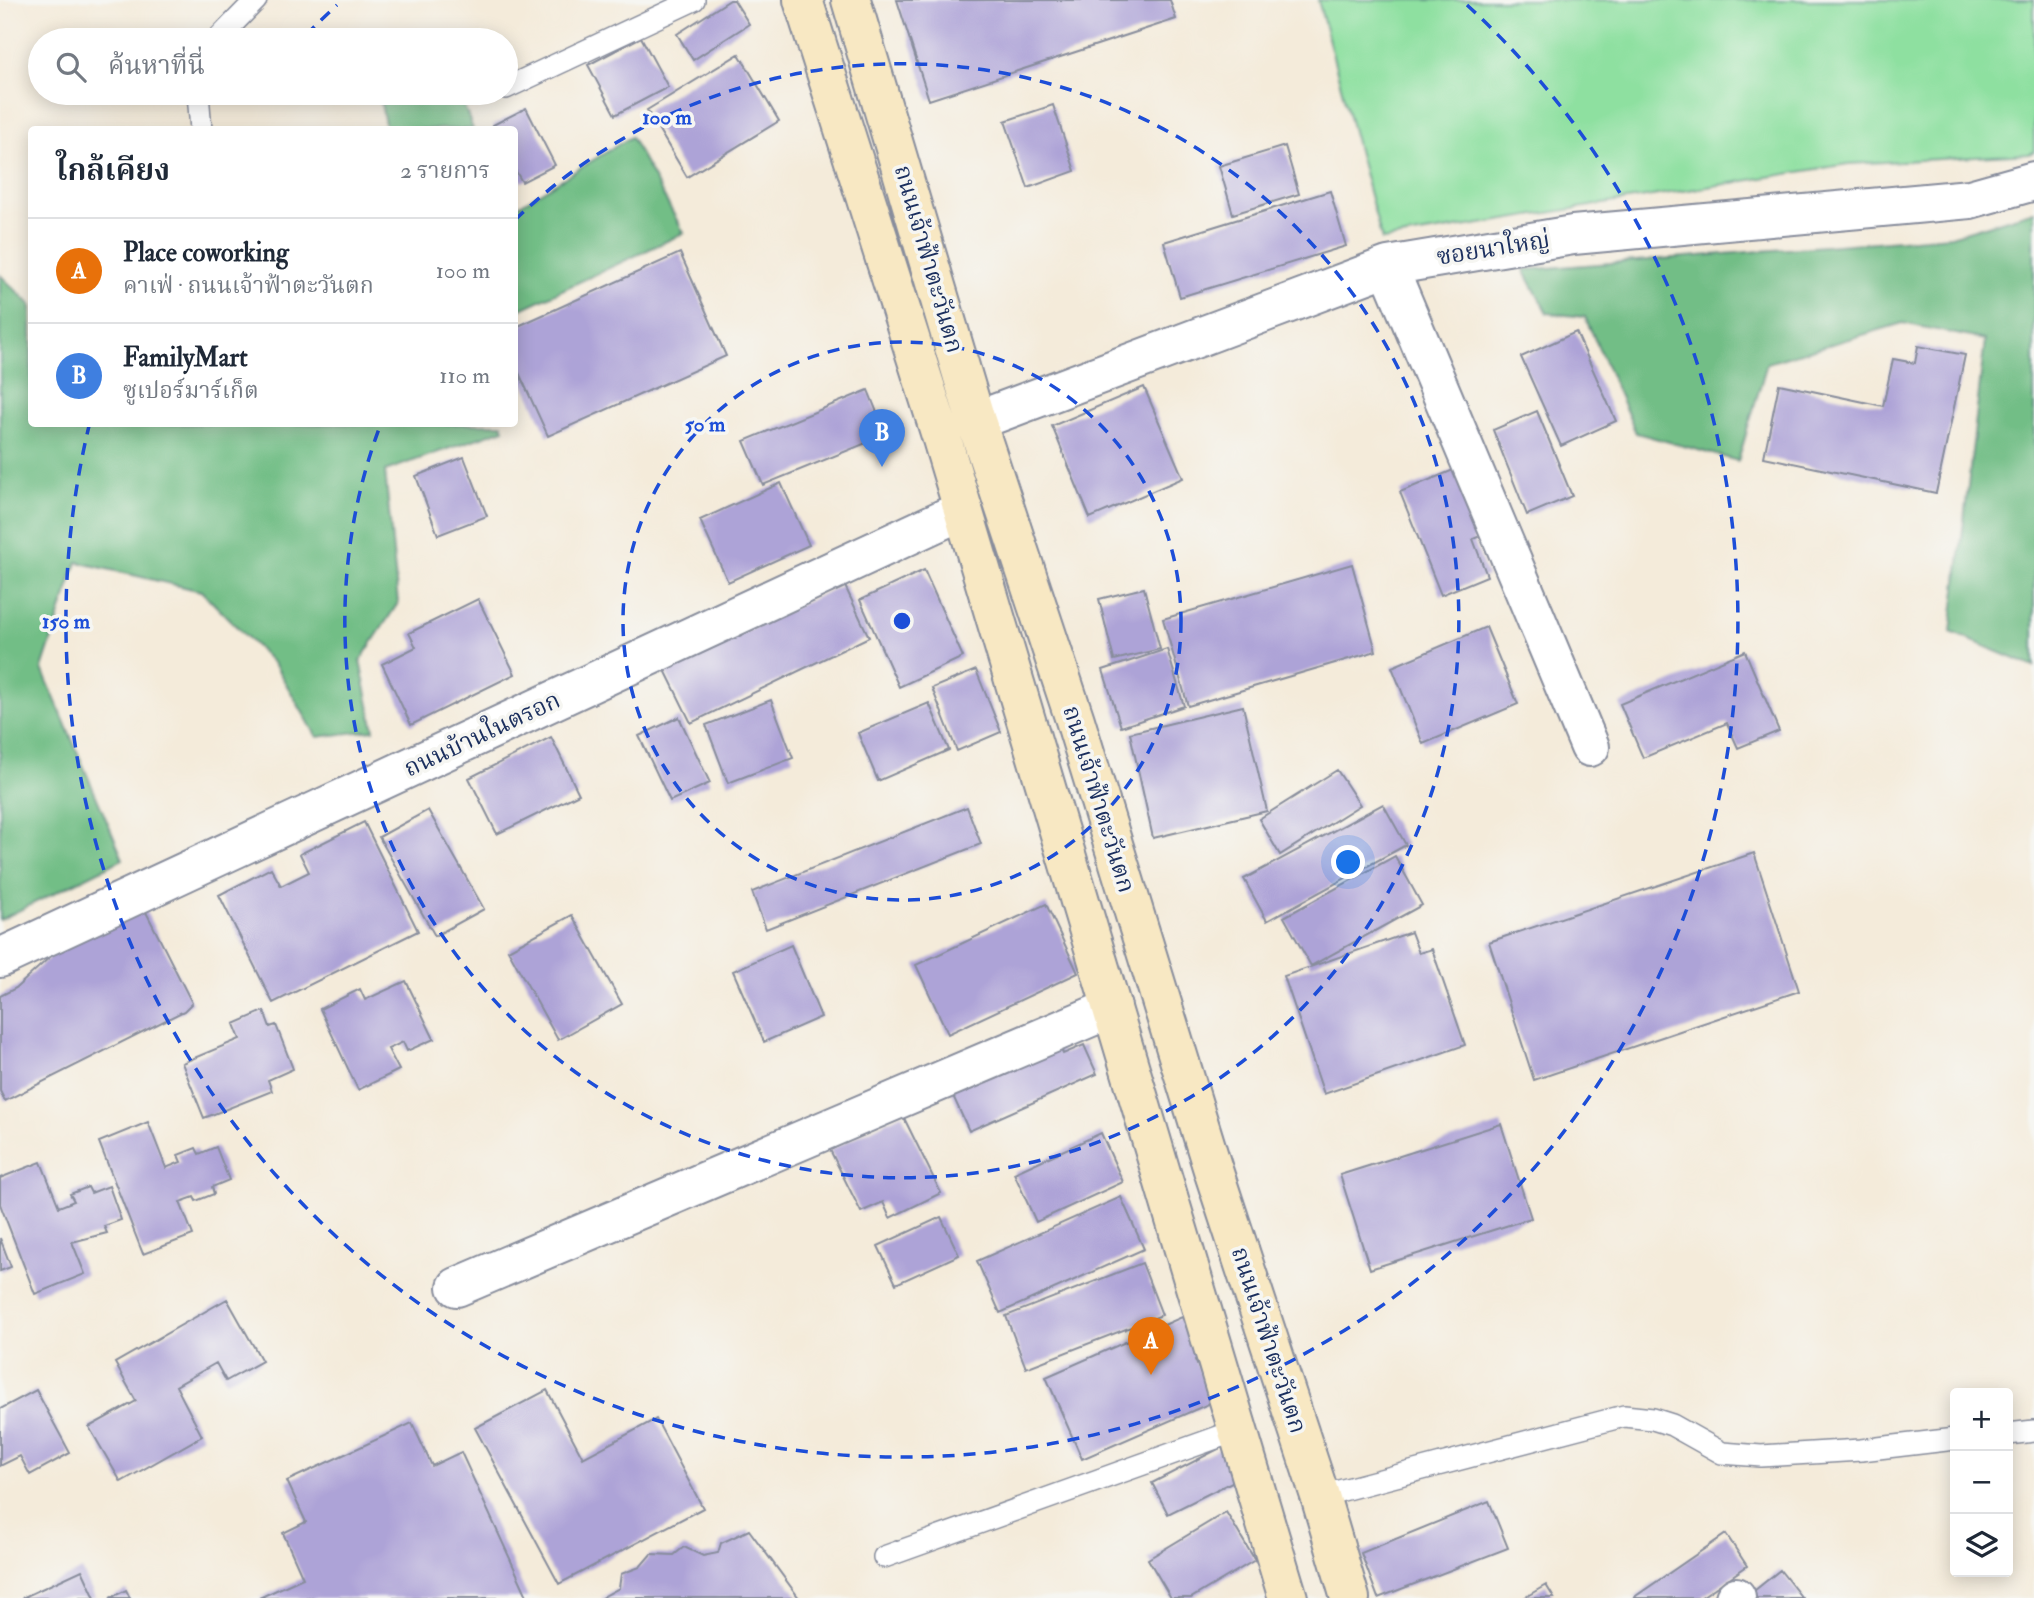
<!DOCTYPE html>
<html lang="th">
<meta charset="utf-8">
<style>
:root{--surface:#fff;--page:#f6f6f7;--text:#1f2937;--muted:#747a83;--line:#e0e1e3;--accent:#ea580c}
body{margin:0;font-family:"IM FELL Double Pica","Noto Serif Thai",serif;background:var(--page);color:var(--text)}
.controls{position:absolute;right:21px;bottom:21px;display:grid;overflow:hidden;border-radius:7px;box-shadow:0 4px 18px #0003}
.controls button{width:63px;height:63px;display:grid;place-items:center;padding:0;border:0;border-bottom:2px solid var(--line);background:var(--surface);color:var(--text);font:35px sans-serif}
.you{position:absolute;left:1349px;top:863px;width:24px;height:24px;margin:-18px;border:5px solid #fff;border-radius:50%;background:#1a73e8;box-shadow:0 0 0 10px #1a73e833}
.badge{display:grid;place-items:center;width:46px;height:46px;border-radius:50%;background:var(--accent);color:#fff;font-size:23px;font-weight:700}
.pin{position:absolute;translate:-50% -58px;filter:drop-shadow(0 2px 4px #0008)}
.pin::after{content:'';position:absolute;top:37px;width:24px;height:21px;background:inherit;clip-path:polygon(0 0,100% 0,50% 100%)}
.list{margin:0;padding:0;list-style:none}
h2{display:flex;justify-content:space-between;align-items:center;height:91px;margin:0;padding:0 28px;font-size:30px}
h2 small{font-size:23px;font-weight:400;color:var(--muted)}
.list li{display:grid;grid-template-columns:46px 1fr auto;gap:21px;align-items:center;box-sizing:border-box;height:105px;padding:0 28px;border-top:2px solid var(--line)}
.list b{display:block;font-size:26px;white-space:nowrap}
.list p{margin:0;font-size:23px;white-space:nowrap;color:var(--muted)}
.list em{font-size:23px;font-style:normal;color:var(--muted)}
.icon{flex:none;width:38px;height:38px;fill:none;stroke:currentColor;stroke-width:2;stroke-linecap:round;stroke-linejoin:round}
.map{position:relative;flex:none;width:2034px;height:1598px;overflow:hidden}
.search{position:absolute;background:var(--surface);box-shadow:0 4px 18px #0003;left:28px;top:28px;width:490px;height:77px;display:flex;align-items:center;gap:18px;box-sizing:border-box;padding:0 24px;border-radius:38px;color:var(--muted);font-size:26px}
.panel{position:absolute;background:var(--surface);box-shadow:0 4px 18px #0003;left:28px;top:126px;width:490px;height:301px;border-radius:7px}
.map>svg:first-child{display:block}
.green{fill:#8ee0a0;stroke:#54887f;stroke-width:2}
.forest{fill:#72be86;stroke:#467672;stroke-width:2}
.building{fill:#ada3d7}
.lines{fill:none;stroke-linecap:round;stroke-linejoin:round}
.service-casing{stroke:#888d9c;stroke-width:24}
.minor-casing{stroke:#888d9c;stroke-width:42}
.secondary-casing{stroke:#888d9c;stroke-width:42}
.service{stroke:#fff;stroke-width:21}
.minor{stroke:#fff;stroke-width:38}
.secondary{stroke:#f8e8c3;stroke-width:38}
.ring{fill:none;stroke:#1d4ed8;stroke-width:3.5;stroke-dasharray:12 9}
.labels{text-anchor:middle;stroke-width:7;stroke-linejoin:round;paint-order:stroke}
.street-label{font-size:24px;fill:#1b2f5e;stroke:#f6f6f2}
.centre{fill:#1d4ed8;stroke:#f6f6f2;stroke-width:3.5}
.ring-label{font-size:21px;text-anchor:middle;font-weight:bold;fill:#1d4ed8;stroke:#f6f6f2;stroke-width:7;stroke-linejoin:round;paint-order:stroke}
</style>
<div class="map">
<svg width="2034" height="1598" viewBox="0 0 2034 1598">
<rect width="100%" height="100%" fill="#f6f6f2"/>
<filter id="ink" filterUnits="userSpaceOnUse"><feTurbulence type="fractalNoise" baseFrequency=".0143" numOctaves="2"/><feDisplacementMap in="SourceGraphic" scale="14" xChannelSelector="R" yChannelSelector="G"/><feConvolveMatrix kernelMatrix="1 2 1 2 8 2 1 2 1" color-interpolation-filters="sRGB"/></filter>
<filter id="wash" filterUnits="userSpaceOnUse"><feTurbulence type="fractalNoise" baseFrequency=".00686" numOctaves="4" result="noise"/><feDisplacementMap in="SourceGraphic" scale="28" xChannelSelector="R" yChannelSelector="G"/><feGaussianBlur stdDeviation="1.57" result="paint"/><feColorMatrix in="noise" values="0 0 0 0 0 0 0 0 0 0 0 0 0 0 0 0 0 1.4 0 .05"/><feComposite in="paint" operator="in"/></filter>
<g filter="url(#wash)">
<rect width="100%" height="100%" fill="#f4ebda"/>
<path class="green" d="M1318,0H2034V151L2030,154L1848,164L1382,240Z"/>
<path class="forest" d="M379,93H459L473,129H386Z
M631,137L684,233L515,312V208Z
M2034,211V667L1951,632L1985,340L1903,323L1767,363L1738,461L1636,433L1585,317L1547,313L1524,270L1951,236Z
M0,275L31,305L32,424H502L504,429L385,471L398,603L360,661L374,730L317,737L275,665L201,591L77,562L42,669L123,859L0,920Z"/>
<g id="blocks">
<path class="building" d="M730,0H734L749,24L693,60L677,34Z
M897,0H1170L1176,19L929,100Z
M641,37L668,87L615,115L588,65Z
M739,54L779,121L687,177L647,110Z
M1053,105L1075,171L1028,188L1005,121Z
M526,108L555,165L522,182L514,168V130H495L493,125Z
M1285,146L1299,194L1233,214L1219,166Z
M1330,191L1346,246L1180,297L1164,242Z
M680,253L726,356L548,436L514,362V328Z
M1576,332L1616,421L1561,446L1521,357Z
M1918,346L1965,355L1936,493L1764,457L1779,384L1883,406L1893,359L1915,363Z
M1144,387L1183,478L1090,518L1052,426Z
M868,390L886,435L763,485L744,441Z
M1537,411L1572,496L1527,515L1493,430Z
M464,457L487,516L438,535L416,476Z
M1463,466L1490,532L1473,539L1487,576L1441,595L1400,492Z
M781,483L809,545L728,582L700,520Z
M1352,564L1376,651L1188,706L1163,619Z
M924,570L963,657L899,687L860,600Z
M844,584L869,637L691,723L665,670Z
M1144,588L1160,649L1114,660L1099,599Z
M478,599L515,674L411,725L382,664L416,647L409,633Z
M1486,627L1518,704L1423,744L1392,667Z
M1167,649L1184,706L1121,727L1103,670Z
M1745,651L1779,731L1738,748L1727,723L1643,758L1620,704Z
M976,670L1001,732L957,751L932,688Z
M771,700L793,758L728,783L706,725Z
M929,703L949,750L878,781L858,733Z
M1243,706L1267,811L1153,838L1130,733Z
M679,717L710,783L670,801L639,736Z
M551,737L579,794L497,834L469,778Z
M1337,770L1360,805L1280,855L1259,819Z
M1383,804L1406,845L1267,921L1244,879Z
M967,807L981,844L766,929L752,892Z
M428,810L484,909L435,936L379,837Z
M364,822L418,931L273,1003L219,895L271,868L281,886L309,872L300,854Z
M1754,853L1799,991L1534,1080L1489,942Z
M1395,856L1422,905L1311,966L1284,917Z
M1046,904L1078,973L948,1034L916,965Z
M144,908L192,1003L184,1011L5,1101L0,1091V996L16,988L62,946Z
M572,915L622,1004L558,1040L508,950Z
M1411,932L1419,953L1432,949L1465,1045L1324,1094L1284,976Z
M791,945L821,1017L764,1042L733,971Z
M406,981L434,1039L407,1051L403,1042L388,1049L399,1070L358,1090L320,1009L360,989L365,1000Z
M264,1011L270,1027L276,1025L293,1069L268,1080L272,1091L204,1118L182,1063L240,1039L234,1024Z
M1056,1039L1063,1054L1084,1045L1097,1074L969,1131L949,1087Z
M902,1114L941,1193L890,1218L883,1202L861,1212L830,1150Z
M148,1122L166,1168L181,1162L178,1155L196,1148L199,1154L216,1147L229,1180L212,1187L214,1194L196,1201L194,1197L180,1202L193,1235L143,1254L99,1142Z
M1501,1124L1531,1218L1370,1269L1340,1175Z
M1101,1133L1123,1182L1036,1222L1014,1173Z
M41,1162L59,1207L74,1201L70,1194L88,1187L91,1193L109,1186L121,1220L104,1226L107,1233L72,1242L85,1274L35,1294L0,1204V1178Z
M1121,1197L1144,1249L1000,1313L977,1261Z
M941,1217L959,1255L896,1284L878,1246Z
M0,1238L11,1267L0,1271Z
M1142,1263L1162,1315L1026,1368L1006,1316Z
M227,1299L262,1361L226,1381L216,1363L176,1386L202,1436L121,1482L89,1427L136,1401L115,1363Z
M1182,1317L1200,1357L1195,1360L1213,1402L1082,1459L1046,1377Z
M36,1390L70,1453L30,1475L20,1456L0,1466V1409Z
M547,1390L583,1458L656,1419L703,1508L559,1584L475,1428Z
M412,1423L432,1466L461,1452L528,1598H259L303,1578L283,1533L306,1522L287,1481Z
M1224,1446L1240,1478L1168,1514L1152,1483Z
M1489,1501L1508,1548L1378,1598L1361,1553Z
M1226,1512L1255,1560L1191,1598H1171L1148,1559Z
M749,1530L799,1598H601L619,1588L621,1574L640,1567L651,1554L674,1555L684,1547L703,1556L718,1553L721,1543Z
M1726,1534L1747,1566L1700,1598H1633Z
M82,1570L95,1598H22Z
M1780,1570L1802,1598H1751L1749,1595Z
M1546,1585L1554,1598H1524Z
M126,1590L130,1598H110Z"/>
</g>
</g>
<g filter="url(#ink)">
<use href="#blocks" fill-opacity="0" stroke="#888d9c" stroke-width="2"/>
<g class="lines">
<g class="service-casing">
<path id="service" d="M217,40L256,0
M506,88L694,0
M198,93L201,130
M2008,1434L2034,1431
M1320,1496L1624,1416L1653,1419L1672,1425L1722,1453L1761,1456L1861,1450L1955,1439
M884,1557L1238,1430"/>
</g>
<g class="minor-casing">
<path id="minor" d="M1388,266L1590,747
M976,421L1388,266L1573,235L1970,199L2034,181
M0,958L963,510
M457,1287L1112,1008
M1735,1598L1736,1597"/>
</g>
<g class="secondary-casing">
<path id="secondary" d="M803,0L942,439L1288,1598
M851,0L976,421L1075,720L1214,1173L1320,1496L1350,1598"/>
</g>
<use href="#service" class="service"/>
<use href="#minor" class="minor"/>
<use href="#secondary" class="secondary"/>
</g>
</g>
<g class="ring">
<circle cx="902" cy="621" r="279"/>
<path d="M515 220A557 557 0 1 1 380 426"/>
<path d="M306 35A836 836 0 0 1 337 5M1467 5A836 836 0 1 1 89 426"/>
</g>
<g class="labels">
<g class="street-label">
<text transform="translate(1493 248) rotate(-9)" y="8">ซอยนาใหญ่</text>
<text transform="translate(929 259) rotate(74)" y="8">ถนนเจ้าฟ้าตะวันตก</text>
<text transform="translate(482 734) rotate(-25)" y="8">ถนนบ้านในตรอก</text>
<text transform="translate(1099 799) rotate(73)" y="8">ถนนเจ้าฟ้าตะวันตก</text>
<text transform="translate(1269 1340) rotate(72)" y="8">ถนนเจ้าฟ้าตะวันตก</text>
</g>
</g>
<circle cx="902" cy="621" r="10" class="centre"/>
<g class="ring-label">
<text x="667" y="124">100 m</text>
<text x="705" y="431">50 m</text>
<text x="66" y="628">150 m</text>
</g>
</svg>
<div class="controls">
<button>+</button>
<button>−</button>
<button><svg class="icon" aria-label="layers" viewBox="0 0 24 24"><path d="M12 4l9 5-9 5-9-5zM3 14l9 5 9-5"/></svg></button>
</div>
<div class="you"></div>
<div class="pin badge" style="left:1151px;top:1375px;background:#e8710a">A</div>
<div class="pin badge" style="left:882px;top:467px;background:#3f7fe0">B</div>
<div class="search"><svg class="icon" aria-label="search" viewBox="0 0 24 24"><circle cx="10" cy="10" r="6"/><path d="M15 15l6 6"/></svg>ค้นหาที่นี่</div>
<section class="panel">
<h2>ใกล้เคียง<small>2 รายการ</small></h2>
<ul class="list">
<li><span class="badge" style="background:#e8710a">A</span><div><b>Place coworking</b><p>คาเฟ่ · ถนนเจ้าฟ้าตะวันตก</p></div><em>100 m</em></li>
<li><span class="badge" style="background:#3f7fe0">B</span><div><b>FamilyMart</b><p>ซูเปอร์มาร์เก็ต</p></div><em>110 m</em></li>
</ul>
</section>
</div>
